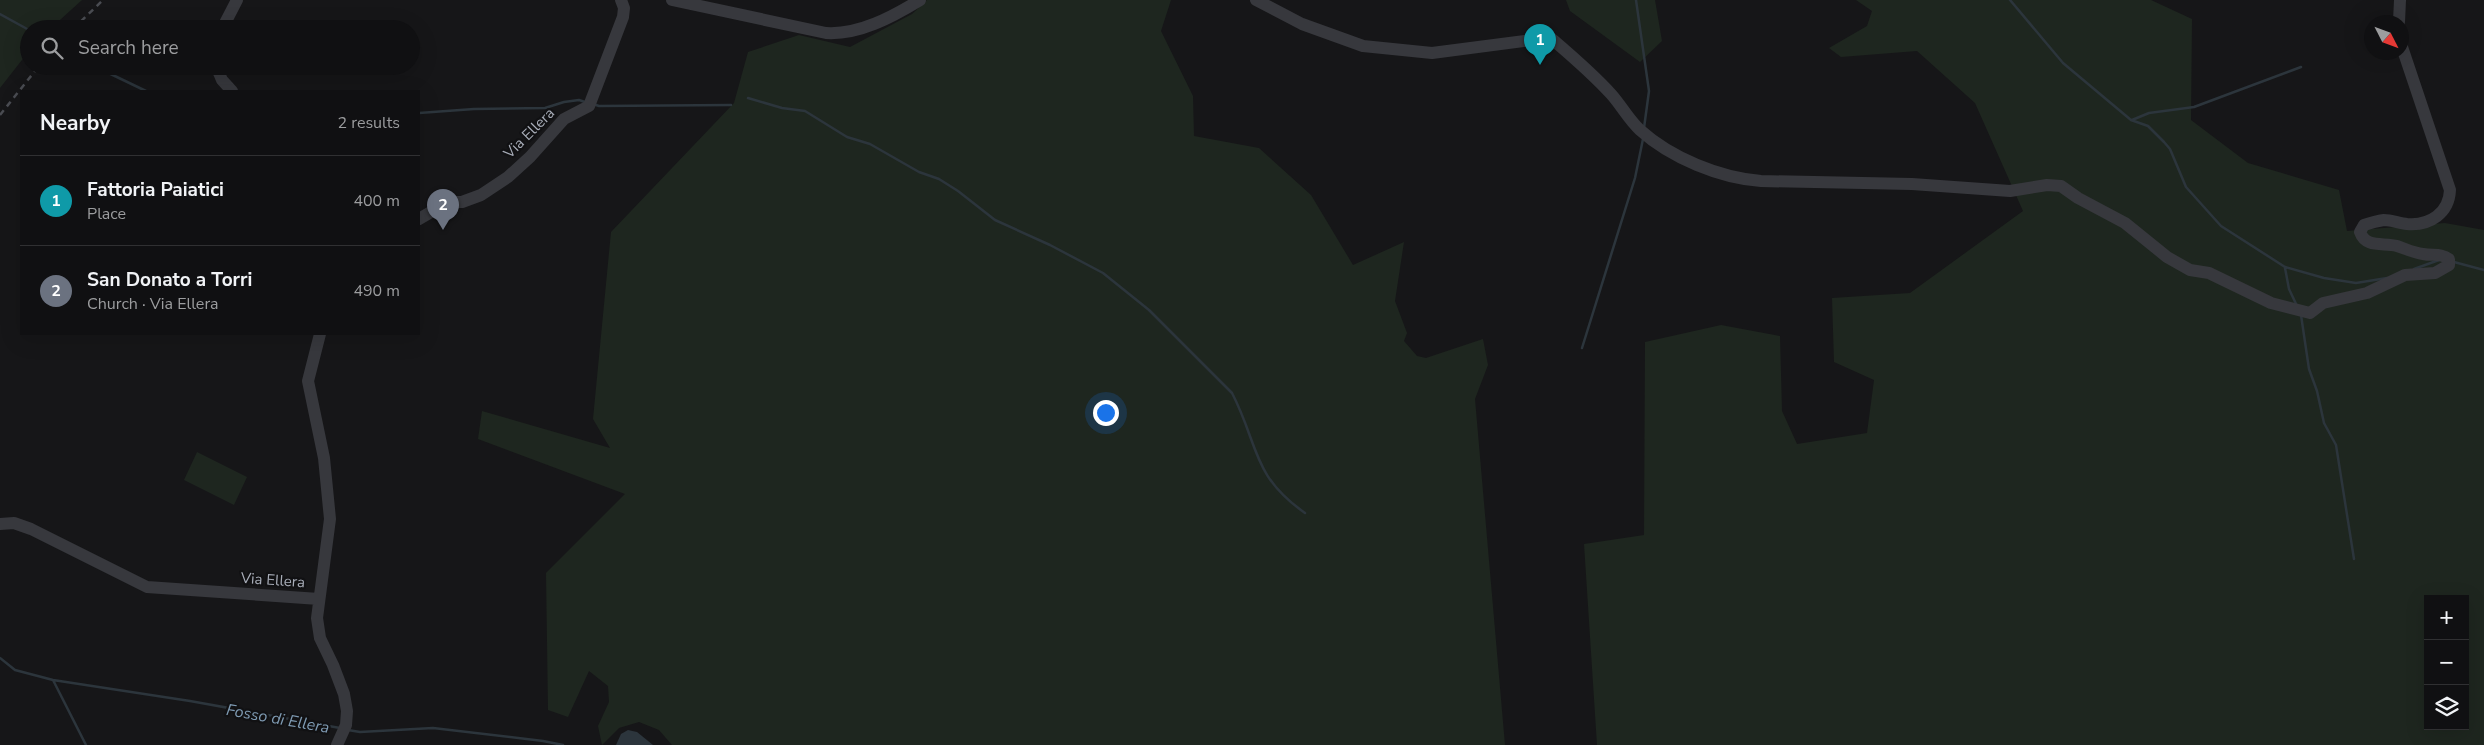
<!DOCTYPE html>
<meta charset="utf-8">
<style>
:root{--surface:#101012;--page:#1e1e20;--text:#f1f3f6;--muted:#9c9d9f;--line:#303032;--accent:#ea580c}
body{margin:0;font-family:"Nunito Sans",sans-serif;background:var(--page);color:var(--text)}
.controls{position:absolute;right:15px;bottom:15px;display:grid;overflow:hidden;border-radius:0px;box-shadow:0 5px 20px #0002}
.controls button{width:45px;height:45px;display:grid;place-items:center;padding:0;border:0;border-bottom:1px solid var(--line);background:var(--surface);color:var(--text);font:25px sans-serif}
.compass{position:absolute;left:2364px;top:15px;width:45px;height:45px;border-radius:50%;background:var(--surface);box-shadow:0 5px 20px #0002;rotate:132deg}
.you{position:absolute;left:1105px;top:412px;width:18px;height:18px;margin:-12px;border:4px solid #fff;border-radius:50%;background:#1a73e8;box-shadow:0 0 0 8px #1a73e833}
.badge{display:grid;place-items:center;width:32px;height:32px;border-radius:50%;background:var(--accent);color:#fff;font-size:16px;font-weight:700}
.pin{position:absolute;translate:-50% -41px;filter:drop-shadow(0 1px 2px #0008)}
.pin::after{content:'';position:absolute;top:26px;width:18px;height:15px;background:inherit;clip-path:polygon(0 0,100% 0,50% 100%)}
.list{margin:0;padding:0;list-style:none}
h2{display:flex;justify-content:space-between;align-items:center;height:65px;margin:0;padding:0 20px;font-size:21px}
h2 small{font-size:16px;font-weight:400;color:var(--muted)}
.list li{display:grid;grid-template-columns:32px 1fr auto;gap:15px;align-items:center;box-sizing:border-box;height:90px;padding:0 20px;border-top:1px solid var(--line)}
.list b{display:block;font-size:19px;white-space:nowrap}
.list p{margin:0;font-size:16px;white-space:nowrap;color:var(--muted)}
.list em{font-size:16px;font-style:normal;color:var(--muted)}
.icon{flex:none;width:28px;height:28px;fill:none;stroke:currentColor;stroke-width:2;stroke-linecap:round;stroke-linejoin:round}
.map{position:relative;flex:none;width:2484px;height:745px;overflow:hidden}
.search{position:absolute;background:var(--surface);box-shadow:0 5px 20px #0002;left:20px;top:20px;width:400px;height:55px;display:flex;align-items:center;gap:12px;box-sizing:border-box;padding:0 18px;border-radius:28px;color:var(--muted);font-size:19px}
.panel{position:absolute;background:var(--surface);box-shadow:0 5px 20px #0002;left:20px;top:90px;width:400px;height:245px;border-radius:0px}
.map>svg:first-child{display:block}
.green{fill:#1e261f;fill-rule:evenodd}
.water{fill:#2c353c}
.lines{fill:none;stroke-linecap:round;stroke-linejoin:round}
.stream{stroke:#2c353c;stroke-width:2.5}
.minor{stroke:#37383d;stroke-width:12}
.rail{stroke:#4a4c52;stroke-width:2.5;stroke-dasharray:6 5;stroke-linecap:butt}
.labels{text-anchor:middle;stroke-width:4.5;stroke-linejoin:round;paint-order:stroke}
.street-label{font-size:15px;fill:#a8adb8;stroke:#111113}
.water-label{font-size:16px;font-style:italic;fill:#7f9bb3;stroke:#111113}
</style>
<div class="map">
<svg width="2484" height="745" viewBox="0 0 2484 745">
<rect width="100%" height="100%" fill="#161618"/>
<path class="green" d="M0,0H82L50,29H29V51L0,88Z
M927,0H1171L1161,31L1193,96L1194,136L1259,148L1311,195L1353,265L1404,242L1395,301L1407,333L1404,341L1417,356L1426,358L1483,339L1488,365L1475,399L1505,745H672L659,730L639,722L619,728L602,745L598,726L609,702L608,686L589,671L568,717L548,710L546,573L625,494L478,439L482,411L610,448L593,419L611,232L734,103L748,52L799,35L850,47L912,14Z
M1566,0H1655L1662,41L1640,62L1570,11Z
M1856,0H2151L2192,19L2191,120L2248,163L2339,190L2347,231L2445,223L2484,230V745H1597L1584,544L1644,535L1645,342L1721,325L1780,336L1782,411L1797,444L1867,433L1874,380L1834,362L1832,298L1910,293L2023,211L1975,103L1917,51L1841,57L1829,48L1867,26L1872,11ZM2428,599H2465V726H2428Z
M197,452L247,477L234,505L184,480Z"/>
<path class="water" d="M628,730L637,732L653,745H616L621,734Z"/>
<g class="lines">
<path class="stream" d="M1636,0L1649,91L1644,128
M2010,0L2063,63L2131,120L2148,126L2164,142L2170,149L2186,187L2221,226L2285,267L2324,278L2356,283L2387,278
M0,14L29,30
M94,66L146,91
M748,98L782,108L805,111L847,137L870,144L919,172L939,179L958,191L995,220L1050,245L1103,273L1149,310L1232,393C1259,445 1251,475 1305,513
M593,104L599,106L731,105
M419,113L474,109L545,108L564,102L579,100L585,102
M2132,120L2149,113L2194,107L2301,67
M2454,262L2484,270
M2285,268L2289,289L2297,306
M2414,269L2439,260
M2301,315L2309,369L2317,391L2324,423L2336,445L2354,559
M1582,348L1635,178L1643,139
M0,658L15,670L53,680L190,701L340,728
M53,680L86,745
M348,730L360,732L433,728L543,741L563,745"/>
<path class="minor" d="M672,0L826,33C859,35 892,17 920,0
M1256,0L1302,24L1363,46L1432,53L1540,39
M2399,22L2400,0
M222,29L237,0
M1552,39C1573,57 1593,74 1611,94C1621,105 1629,120 1640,130C1671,158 1720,178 1761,181L1912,184L2010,191L2047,185L2061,186L2078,198L2125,223L2167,257L2190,270L2209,273L2271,303L2310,313L2323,303L2367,293L2405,275L2435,273L2449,265V259C2441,253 2433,256 2423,254C2414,253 2406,249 2397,246C2384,242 2366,249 2360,232L2364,225C2370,223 2377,221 2384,220C2391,220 2399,223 2407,224C2430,226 2449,213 2450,190L2402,47
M216,66L222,80L232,91
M419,219L448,202H462L481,195L508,177L530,157L564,119L589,106L623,17L624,8L621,0
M320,334L308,381L324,458L330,519L317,618L320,638L333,665L344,694L347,711L346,725L337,745
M0,524L14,523L31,529L147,587L319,599"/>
<path class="rail" d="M73,29L103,0
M0,115L39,66"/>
</g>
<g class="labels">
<g class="street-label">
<text transform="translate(529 133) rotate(-45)" y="5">Via Ellera</text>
<text transform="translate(273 580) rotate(4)" y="5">Via Ellera</text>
</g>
<g class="water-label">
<text transform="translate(278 718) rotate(10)" y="6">Fosso di Ellera</text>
</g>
</g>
</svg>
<div class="controls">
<button>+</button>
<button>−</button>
<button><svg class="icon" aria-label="layers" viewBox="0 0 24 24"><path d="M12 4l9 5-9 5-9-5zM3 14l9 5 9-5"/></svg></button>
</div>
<svg class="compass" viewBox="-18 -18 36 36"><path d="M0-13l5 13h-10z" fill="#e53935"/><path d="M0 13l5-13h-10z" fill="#9c9d9f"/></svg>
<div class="you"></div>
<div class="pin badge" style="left:1540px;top:65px;background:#0f9aa8">1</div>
<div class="pin badge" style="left:443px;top:230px;background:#6b7280">2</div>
<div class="search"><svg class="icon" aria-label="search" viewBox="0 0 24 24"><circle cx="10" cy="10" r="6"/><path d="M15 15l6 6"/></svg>Search here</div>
<section class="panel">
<h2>Nearby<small>2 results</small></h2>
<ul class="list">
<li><span class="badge" style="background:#0f9aa8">1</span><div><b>Fattoria Paiatici</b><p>Place</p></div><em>400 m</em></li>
<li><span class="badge" style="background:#6b7280">2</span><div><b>San Donato a Torri</b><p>Church · Via Ellera</p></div><em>490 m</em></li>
</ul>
</section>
</div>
